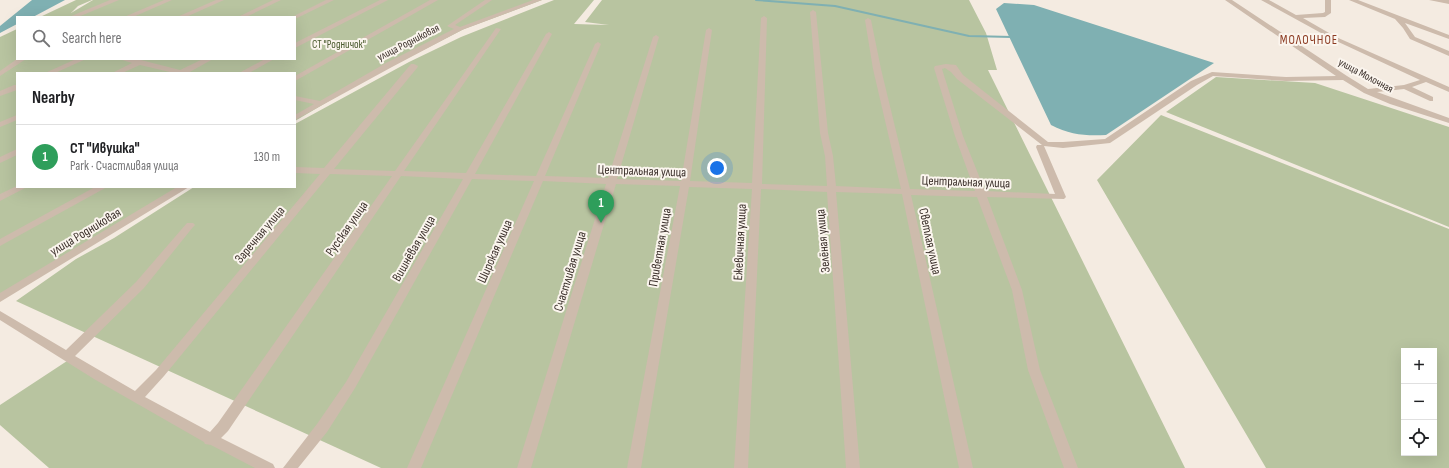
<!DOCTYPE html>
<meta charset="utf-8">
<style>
:root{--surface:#fff;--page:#f2f2f2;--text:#202124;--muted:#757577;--line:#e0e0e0;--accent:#ea580c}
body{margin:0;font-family:"Sofia Sans Condensed",sans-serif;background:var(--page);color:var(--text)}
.controls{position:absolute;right:12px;bottom:12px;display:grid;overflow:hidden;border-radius:0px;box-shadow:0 4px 16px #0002}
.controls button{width:36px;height:36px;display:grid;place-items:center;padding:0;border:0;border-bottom:1px solid var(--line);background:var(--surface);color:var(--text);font:20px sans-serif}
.you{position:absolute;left:717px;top:168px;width:14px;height:14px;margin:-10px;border:3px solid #fff;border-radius:50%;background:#1a73e8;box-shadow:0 0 0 6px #1a73e833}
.badge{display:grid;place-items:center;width:26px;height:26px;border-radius:50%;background:var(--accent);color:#fff;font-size:13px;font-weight:700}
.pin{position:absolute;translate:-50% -33px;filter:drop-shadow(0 1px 2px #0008)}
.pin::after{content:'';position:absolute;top:21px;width:14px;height:12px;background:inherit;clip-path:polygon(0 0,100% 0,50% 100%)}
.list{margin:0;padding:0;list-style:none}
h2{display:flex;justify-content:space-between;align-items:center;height:52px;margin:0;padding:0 16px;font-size:17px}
h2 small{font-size:13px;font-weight:400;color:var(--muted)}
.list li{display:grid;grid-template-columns:26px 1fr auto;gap:12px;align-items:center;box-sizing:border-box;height:64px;padding:0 16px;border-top:1px solid var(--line)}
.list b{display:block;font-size:15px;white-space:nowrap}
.list p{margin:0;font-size:13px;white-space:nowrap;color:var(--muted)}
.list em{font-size:13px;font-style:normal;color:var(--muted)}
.icon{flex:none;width:22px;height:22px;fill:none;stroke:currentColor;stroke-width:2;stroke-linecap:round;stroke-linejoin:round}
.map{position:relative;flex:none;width:1449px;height:468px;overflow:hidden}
.search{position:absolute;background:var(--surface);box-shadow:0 4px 16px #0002;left:16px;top:16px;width:280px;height:44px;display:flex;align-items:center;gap:10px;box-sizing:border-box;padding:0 14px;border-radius:0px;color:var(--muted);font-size:15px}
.panel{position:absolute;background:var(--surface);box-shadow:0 4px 16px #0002;left:16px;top:72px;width:280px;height:116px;border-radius:0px}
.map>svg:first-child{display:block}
.green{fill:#b8c4a0;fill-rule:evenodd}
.water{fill:#7fb0b2}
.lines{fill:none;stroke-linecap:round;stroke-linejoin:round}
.stream{stroke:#7fb0b2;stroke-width:2}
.minor{fill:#cdbbac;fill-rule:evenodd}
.labels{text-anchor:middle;stroke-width:4;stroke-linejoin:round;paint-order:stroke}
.far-street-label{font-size:11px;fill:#3b302b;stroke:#fbf5ee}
.far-park-label{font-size:11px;fill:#4a5a2e;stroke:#fbf5ee}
.far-quarter-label{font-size:13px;letter-spacing:1px;fill:#8c3b22;stroke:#fbf5ee}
.street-label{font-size:13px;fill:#3b302b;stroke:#fbf5ee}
</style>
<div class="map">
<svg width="1449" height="468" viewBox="0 0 1449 468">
<rect width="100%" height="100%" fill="#f4ebe1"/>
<path class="green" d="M76,0H92L78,6L71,13L93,0H542L464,29L363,81L295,121V73H17V187H183L0,295V37L17,29V59H295V17H40Z
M554,0H594L574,24L609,25L585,22L602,0H969L986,33L997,70H988L1185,468H381L16,301L76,259L114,238L194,187H295V124L409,62L461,37Z
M1216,77L1315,83L1449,127V227L1166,112Z
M1161,115L1449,229V468H1266L1097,180ZM1404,351H1434V453H1404Z
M67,361L260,468H49L0,425V405Z"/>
<path class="water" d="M32,0H65L33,17H17V24L0,33V26Z
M1004,3L1034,5L1214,63L1106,135C1086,136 1070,135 1051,125L996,9Z"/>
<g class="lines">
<path class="stream" d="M756,0L835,6L969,36L1012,37"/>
<path class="minor" d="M110,0H119L78,17H69Z
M164,0H172L133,17H124Z
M216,0H224L186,17H177Z
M273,0H281L246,17H238Z
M326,0H334L297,18L292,17Z
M380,0H388L295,48V43Z
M430,0H438L295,81V76Z
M485,0H492L455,25L460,27L533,0H542L462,30L392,67L295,120V115L314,104L295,100V96L320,101L386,63L454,29L447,26Z
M1225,0H1232L1347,76L1368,89L1404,85L1420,80L1332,39L1261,0H1269L1296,15L1323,13L1325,12V0H1331V13L1325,17L1303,18L1336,37L1449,87V92L1426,82L1412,87L1433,97V101H1430L1404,89L1377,92L1449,118V123L1390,104L1364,93L1343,80L1286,81L1213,76L1197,85L1110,143L1063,148L1044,146L1066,197L1064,199L987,197L1022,290L1040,370L1078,468H1064L1028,370L1012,290L977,197L911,195L973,468H959L902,194L836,192L860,468H846L827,192L761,189L748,468H734L752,189L689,187L641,468H627L680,186L616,184L531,468H517L606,184L543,181L421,468H407L534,181L472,179L355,388L327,432L298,468H283L317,424L346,382L463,179L401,176L228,431L221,438L273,464L275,468H255L211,445L205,444L204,442L94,379L0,320V311L66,350L136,282L187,223H193L195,225L193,227L144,288L75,356L135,391L156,370L320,174L295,173V167L324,168L411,64H414L418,66L417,68L334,169L395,171L496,28L501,29L404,171L466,173L546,34L549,32L552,34L475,174L536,176L595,44L598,42L601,44L545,176L608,178L653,37L656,35L659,37L617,179L681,181L706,30L709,28L712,30L690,181L752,183L761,18L764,16L767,18L762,184L827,186L825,156L820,133L810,12L813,10L816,12L828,133L833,156L836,186L901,189L873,69L865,20L868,18L871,20L881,69L910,189L975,191L955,136L934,68L935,66L946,64L956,65L963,75L1048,142H1063L1105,139L1191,81L1212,72L1286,77L1336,76ZM945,68L951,72L957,79L1042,145H1037L1036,147L1055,194L985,191L963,136L942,69ZM330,174L392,176L218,423L210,432L145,397L164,376Z
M1349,0H1358L1449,35V39L1405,23L1415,37L1449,51V56L1410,39L1403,28L1395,19Z
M1429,0H1449V4Z
M17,59H26L0,76V71Z
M76,59H86L55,73H45Z
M119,59L141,60L180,70L203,59H213L188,73H174L140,65L122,73H112L132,63Z
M265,59H274L249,73H239Z
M14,85H17V90L0,96V91Z
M17,115V120L0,127V122Z
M17,149V155L0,163V157Z
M17,186L27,187L0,201V194Z
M95,187H107L0,246V239Z
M177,187H189L0,302V293Z"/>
</g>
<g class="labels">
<g class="far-street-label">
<text transform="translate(408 42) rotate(-27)" y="4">улица Родниковая</text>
<text transform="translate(1366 75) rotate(28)" y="4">улица Молочная</text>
</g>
<g class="far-park-label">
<text x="339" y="48">СТ "Родничок"</text>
</g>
<g class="far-quarter-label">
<text x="1309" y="44">МОЛОЧНОЕ</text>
</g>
<g class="street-label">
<text transform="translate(642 170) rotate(2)" y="5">Центральная улица</text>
<text transform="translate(966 181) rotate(2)" y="5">Центральная улица</text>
<text transform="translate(346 228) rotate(-55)" y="5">Русская улица</text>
<text transform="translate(85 231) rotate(-31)" y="5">улица Родниковая</text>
<text transform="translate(259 234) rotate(-50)" y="5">Заречная улица</text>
<text transform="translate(822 241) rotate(-95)" y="5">Зелёная улица</text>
<text transform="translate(931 241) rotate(78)" y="5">Светлая улица</text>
<text transform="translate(739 242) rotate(-87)" y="5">Ежевичная улица</text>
<text transform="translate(659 247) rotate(-80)" y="5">Приветная улица</text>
<text transform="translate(413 248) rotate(-60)" y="5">Вишнёвая улица</text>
<text transform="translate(494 251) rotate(-66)" y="5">Широкая улица</text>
<text transform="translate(569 271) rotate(-73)" y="5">Счастливая улица</text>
</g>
</g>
</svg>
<div class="controls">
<button>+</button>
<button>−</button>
<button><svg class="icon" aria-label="locate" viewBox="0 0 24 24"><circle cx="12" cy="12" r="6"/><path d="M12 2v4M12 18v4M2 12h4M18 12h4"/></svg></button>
</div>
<div class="you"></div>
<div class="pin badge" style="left:601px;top:223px;background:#2e9e5b">1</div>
<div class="search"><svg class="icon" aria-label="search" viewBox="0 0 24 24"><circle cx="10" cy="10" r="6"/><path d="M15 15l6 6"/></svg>Search here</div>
<section class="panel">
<h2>Nearby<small></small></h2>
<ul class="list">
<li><span class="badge" style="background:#2e9e5b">1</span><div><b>СТ &quot;Ивушка&quot;</b><p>Park · Счастливая улица</p></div><em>130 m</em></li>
</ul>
</section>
</div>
